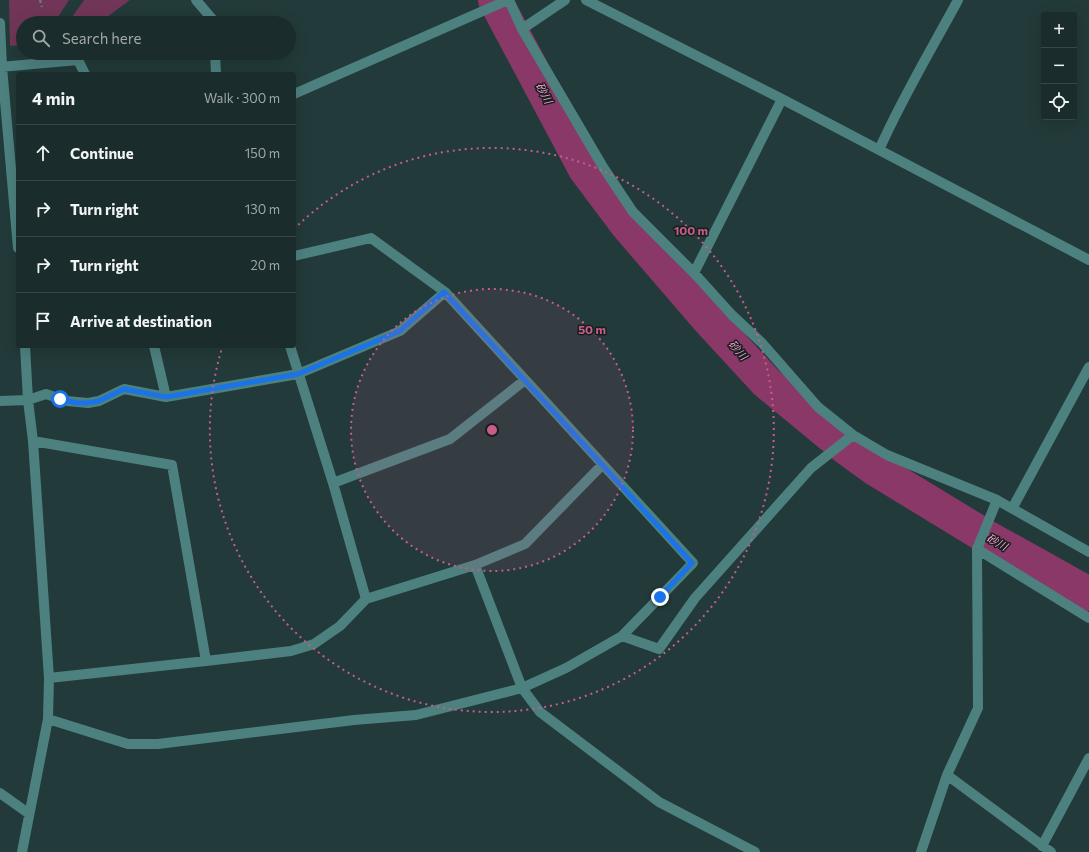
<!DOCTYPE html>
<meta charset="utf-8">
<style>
:root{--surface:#1a2c2b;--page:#233433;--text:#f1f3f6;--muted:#9fa7a9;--line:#384847}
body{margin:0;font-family:Commissioner,"Noto Sans JP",sans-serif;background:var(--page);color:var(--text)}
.controls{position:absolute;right:12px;top:12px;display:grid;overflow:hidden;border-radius:4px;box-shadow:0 4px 16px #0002}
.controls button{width:36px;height:36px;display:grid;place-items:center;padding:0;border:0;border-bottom:1px solid var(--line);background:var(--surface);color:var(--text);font:20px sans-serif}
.stop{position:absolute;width:12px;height:12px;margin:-9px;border:3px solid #1a73e8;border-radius:50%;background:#fff}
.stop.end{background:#1a73e8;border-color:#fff;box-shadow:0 1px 4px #0008}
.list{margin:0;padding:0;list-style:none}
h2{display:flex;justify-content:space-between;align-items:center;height:52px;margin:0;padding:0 16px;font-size:17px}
h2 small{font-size:13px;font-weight:400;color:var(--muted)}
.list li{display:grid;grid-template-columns:26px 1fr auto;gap:12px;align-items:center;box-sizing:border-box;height:56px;padding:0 16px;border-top:1px solid var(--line)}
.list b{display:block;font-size:15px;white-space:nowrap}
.list em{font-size:13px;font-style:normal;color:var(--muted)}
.icon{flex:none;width:22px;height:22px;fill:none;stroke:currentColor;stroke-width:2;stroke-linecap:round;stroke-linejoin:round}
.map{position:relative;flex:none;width:1089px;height:852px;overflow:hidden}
.search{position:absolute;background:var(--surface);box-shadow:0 4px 16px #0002;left:16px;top:16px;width:280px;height:44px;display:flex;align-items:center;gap:10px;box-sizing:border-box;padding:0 14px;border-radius:22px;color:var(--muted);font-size:15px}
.panel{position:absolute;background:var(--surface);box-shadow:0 4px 16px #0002;left:16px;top:72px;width:280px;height:276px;border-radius:4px}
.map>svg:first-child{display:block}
.green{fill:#713657}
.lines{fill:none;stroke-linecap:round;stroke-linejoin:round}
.river{stroke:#8a3868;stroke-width:34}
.path{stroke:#667a79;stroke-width:2.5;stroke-dasharray:3 3;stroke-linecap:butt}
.minor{stroke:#4d817f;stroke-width:10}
.route{stroke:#1a73e8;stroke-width:5}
.ring{fill:none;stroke:#c75d88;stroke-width:2;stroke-dasharray:2 4}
.labels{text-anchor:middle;stroke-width:3;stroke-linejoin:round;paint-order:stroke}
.water-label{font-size:11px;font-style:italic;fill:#fa9ecf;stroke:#151f1f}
.centre{fill:#c75d88;stroke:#151f1f;stroke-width:2}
.ring-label{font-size:12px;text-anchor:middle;font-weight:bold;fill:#c75d88;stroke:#151f1f;stroke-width:3;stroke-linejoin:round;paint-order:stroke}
</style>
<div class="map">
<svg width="1089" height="852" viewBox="0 0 1089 852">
<rect width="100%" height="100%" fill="#223a39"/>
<path class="green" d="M9,0H69L58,17L59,23H23V45L10,46Z
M84,0H130L99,23H71L70,20Z"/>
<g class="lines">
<path class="river" d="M495,0L585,169L627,225L707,318L766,382L846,448L875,469L985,536L1089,594"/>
<path class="path" d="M40,0L42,7"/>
<path class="minor" d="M196,0L213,20V23
M509,0L522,29L603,167L633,212L694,273L732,315L762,343L818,407L853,435L887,455L997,500L1089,552
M586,0L782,99L1089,260
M0,23L2,67L18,248
M522,29L565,0
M215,53L216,74
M0,67L78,60L85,74
M294,94L508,0
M879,150C902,98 931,50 958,0
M694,273L782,99
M154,346L166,397
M290,346L333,483L366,599
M0,401L28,400L46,394L67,401L88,403L99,401L124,389L166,397L298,374L400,331L445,292
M33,441L172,465L206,661
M333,483L450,439L525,380
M1013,507L1089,367
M977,549L1089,618
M475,565L522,688L540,712L659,802L755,852
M622,636L659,649L695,598L811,468L853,435
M49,678L206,661L291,651L314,644L340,626L366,599L475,565L525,544L602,465
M48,719L128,744H158L354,720L416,715L522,688L566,668L622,636L693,563L445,292L371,238L294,256
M947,775L1051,852
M0,793L28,813
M1042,846L1089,758
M22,852L48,719L49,678L33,441L28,400L25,346
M921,852L947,775L978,708L977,549L997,500"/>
</g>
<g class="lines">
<path class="route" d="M60,399L77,403H88L99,401L124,389L166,397L298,374L400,331L444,292L692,563L660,597"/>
</g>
<circle cx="492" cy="430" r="141" fill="#c75d88" fill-opacity=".12"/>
<g class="ring">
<circle cx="492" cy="430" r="141"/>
<path d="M294 229A282 282 0 1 1 222 348"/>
</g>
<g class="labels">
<g class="water-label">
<text transform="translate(544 93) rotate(62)" y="4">砂川</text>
<text transform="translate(738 350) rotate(48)" y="4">砂川</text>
<text transform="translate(997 542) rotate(29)" y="4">砂川</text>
</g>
</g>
<circle cx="492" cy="430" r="6" class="centre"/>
<g class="ring-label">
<text x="691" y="235">100 m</text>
<text x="592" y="334">50 m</text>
</g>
</svg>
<div class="controls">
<button>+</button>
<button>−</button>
<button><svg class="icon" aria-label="locate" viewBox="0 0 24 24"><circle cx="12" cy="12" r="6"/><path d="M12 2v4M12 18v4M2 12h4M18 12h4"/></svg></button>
</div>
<div class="stop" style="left:60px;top:399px"></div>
<div class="stop end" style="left:660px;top:597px"></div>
<div class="search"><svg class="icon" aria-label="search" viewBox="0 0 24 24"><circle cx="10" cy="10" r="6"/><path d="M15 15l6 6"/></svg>Search here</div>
<section class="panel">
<h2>4 min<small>Walk · 300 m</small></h2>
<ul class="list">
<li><svg class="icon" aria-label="ahead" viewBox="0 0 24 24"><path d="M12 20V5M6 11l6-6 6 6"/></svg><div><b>Continue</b></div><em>150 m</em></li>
<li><svg class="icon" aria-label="right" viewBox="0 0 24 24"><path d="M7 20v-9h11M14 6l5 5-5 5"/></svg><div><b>Turn right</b></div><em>130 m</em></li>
<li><svg class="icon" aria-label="right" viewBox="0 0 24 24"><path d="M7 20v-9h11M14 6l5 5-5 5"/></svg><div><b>Turn right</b></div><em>20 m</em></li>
<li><svg class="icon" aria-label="arrive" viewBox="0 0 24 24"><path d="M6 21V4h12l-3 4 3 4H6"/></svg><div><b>Arrive at destination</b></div></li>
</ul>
</section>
</div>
